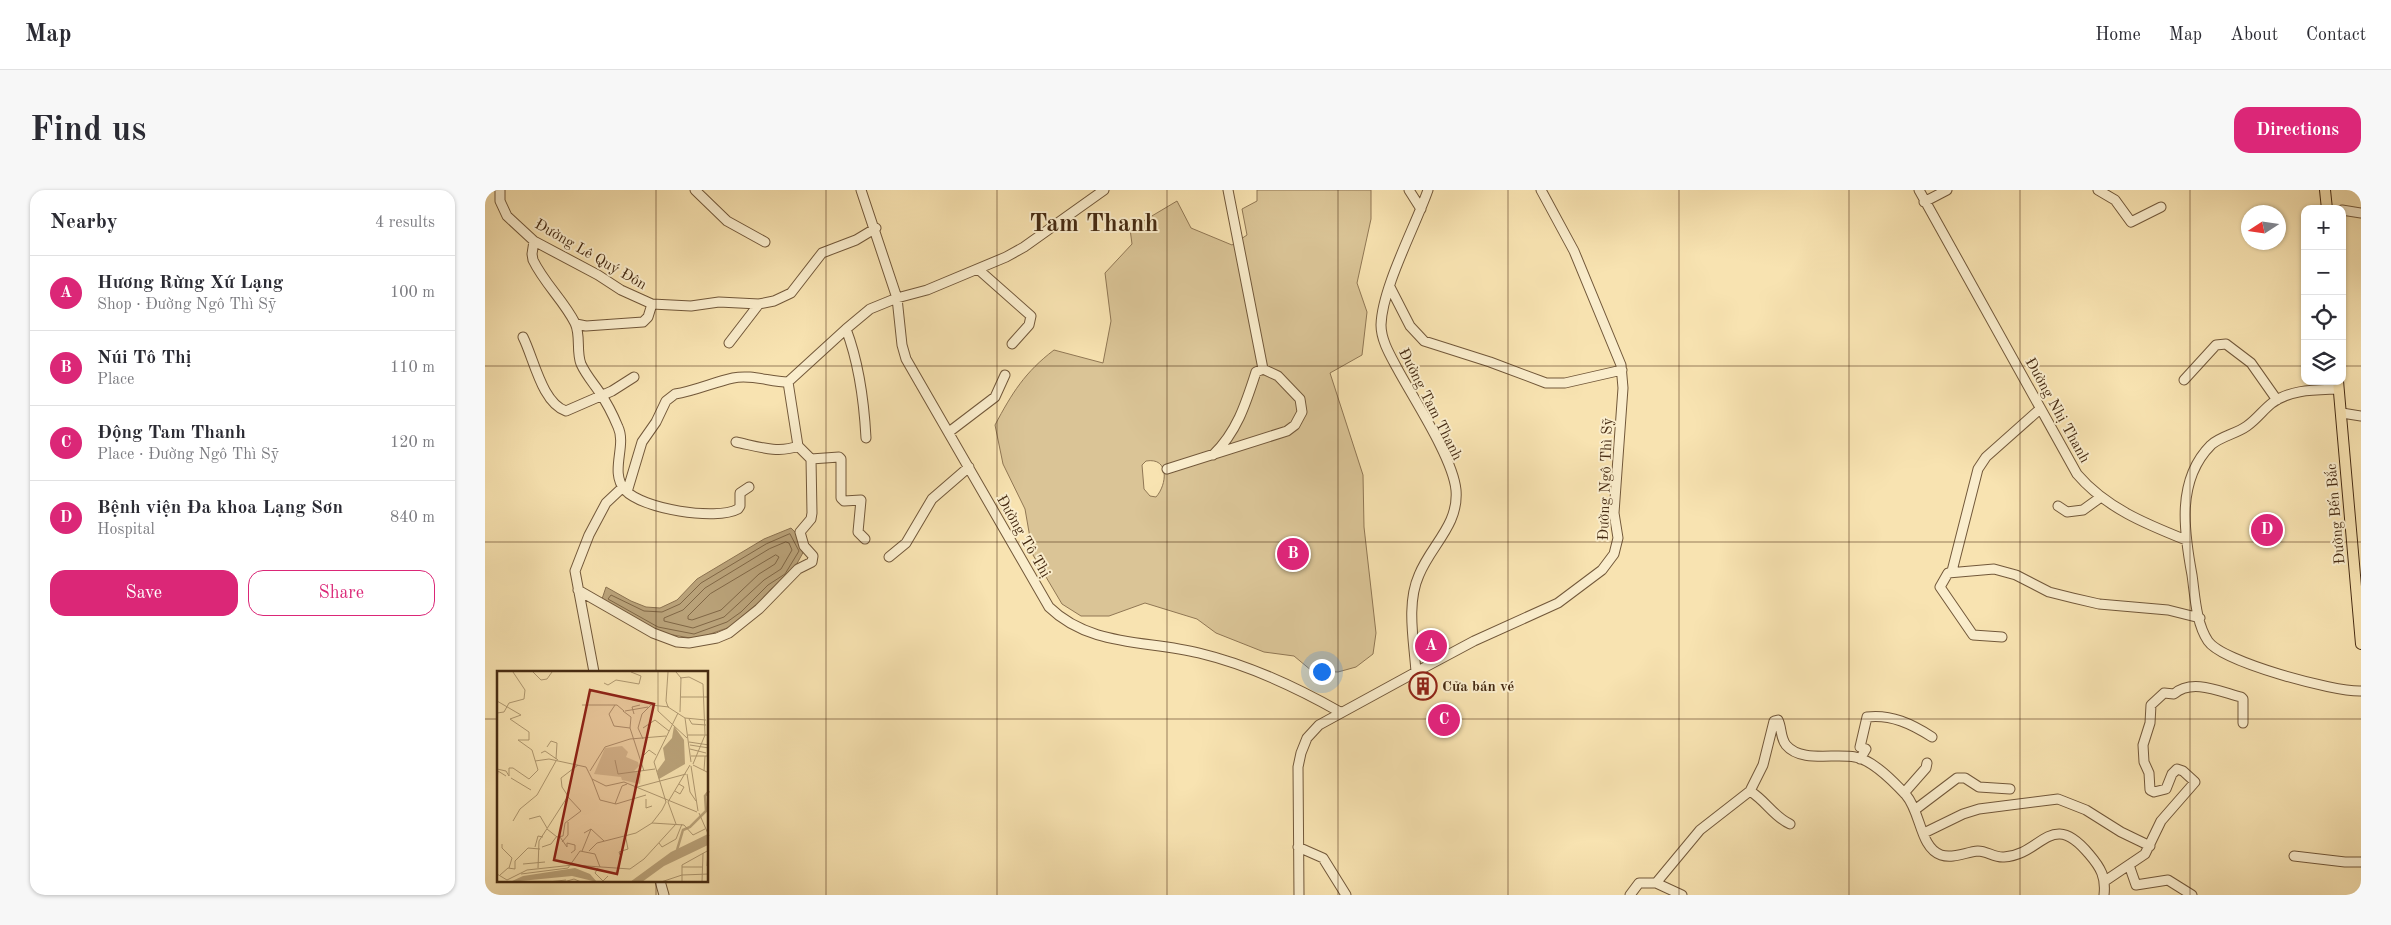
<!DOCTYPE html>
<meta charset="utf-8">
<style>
:root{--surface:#fff;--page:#f7f7f7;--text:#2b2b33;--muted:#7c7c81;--line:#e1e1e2;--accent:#db2777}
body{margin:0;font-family:"Old Standard TT",serif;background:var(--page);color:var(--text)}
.controls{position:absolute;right:15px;top:15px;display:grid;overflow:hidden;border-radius:10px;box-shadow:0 1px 4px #0004}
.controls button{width:45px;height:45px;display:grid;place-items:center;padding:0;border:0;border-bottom:1px solid var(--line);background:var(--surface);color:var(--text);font:25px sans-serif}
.compass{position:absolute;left:1756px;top:15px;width:45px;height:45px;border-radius:50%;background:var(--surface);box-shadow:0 1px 4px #0004;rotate:258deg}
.you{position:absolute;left:836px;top:481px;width:18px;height:18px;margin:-12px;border:4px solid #fff;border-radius:50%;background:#1a73e8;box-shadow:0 0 0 8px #1a73e833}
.badge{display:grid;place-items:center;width:32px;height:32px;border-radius:50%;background:var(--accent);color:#fff;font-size:16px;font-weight:700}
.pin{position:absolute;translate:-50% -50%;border:2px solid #fff;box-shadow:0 1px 5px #0006}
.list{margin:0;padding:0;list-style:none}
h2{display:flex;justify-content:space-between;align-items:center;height:65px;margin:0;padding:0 20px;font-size:21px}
h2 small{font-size:16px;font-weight:400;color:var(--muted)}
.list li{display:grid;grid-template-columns:32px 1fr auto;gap:15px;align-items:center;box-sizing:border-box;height:75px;padding:0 20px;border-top:1px solid var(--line)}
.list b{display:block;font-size:19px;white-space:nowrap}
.list p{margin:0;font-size:16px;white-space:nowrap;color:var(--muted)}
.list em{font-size:16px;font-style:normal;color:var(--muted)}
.actions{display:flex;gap:10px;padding:15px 20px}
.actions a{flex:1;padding:11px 0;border:1px solid var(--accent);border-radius:15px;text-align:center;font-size:18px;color:var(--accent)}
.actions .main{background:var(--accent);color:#fff}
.icon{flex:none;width:28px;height:28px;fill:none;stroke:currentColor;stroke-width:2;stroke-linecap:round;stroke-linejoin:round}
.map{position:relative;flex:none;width:1876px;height:705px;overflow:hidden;border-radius:15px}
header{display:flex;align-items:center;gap:30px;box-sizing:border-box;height:70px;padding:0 25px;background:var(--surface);border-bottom:1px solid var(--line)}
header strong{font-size:24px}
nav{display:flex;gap:28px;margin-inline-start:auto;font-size:18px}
.intro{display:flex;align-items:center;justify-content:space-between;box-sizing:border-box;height:120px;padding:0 30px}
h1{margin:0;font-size:35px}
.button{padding:12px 22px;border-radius:15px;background:var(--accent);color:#fff;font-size:18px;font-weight:700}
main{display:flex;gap:30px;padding:0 30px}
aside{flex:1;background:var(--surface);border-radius:15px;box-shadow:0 1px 4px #0004}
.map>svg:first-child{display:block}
.green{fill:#dac496;stroke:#907754;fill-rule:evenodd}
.water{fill:#bba47b;stroke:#8c7351}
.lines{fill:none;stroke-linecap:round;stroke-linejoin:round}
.shore{stroke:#806746;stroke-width:1}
.minor-casing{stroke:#72583a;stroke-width:11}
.major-casing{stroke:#452a12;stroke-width:12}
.minor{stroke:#faedcc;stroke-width:9}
.major{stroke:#f8e3b1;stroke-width:10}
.grid{fill:none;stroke:#452a12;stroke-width:1;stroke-opacity:0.55}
.labels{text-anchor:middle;stroke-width:4;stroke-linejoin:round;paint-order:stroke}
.street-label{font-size:15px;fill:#452a12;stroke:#faedcc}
.poi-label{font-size:15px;font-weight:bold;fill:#452a12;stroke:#faedcc;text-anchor:start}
.town-label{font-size:25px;font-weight:bold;fill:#452a12;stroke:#faedcc}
.inset-river{fill:none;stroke:#bba47b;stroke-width:2.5}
.inset-road{fill:none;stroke:#b09971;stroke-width:1}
.view{fill:#8f2418;fill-opacity:0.15;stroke:#8f2418;stroke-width:2.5}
.inset-edge{fill:none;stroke:#452a12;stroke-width:2.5}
</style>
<header>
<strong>Map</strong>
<nav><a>Home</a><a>Map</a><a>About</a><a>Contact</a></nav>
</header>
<div class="intro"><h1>Find us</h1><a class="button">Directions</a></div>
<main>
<aside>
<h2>Nearby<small>4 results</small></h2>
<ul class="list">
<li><span class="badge">A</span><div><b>Hương Rừng Xứ Lạng</b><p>Shop · Đường Ngô Thì Sỹ</p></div><em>100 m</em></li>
<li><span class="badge">B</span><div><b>Núi Tô Thị</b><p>Place</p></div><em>110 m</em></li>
<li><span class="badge">C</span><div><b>Động Tam Thanh</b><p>Place · Đường Ngô Thì Sỹ</p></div><em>120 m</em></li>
<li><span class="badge">D</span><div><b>Bệnh viện Đa khoa Lạng Sơn</b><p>Hospital</p></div><em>840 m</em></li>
</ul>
<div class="actions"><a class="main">Save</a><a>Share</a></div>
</aside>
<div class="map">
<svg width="1876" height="705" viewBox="0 0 1876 705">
<rect width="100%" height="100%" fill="#f8e3b1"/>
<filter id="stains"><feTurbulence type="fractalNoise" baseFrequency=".004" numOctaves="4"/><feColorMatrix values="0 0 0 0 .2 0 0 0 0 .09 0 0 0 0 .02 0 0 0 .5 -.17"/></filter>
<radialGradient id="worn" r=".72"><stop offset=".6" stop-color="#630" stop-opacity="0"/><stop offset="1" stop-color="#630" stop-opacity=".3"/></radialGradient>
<path class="green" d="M772,0H886V29L872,93L882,122L877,165L845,183L878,285L879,337L891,443L888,464L871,477L853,482L827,481L809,466L779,462L731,443L712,429L660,413L624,426H596L577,414L548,365L540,319L518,274L510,235C527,203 540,182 569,160L618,173L626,131L620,83L647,54L645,39L692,11L706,38L747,55L762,45L757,19L772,11ZM661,271C685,267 682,295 671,307L665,306L659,299L657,275Z"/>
<path class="water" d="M306,338L313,345L320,359L304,388L286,399L282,405L245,437L211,449L171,442L116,412L121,397L146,411L161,417L175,418L192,410L212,389L279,349Z"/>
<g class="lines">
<path class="shore" d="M305,344L314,361L300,384L283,395L256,422L242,432L209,444L173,437L123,409L126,405L159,421L177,422L195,414L216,393L281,354Z
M301,352L304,353L307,360L296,379L279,390L239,427L208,438L179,431V428L198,420L220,398L284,359Z
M291,365L294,367L290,374L274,384L236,420L207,430L203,429V426L225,404Z"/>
<g class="minor-casing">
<path id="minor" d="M15,0V11L22,26L49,51L113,85L136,100L167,114L206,116L234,112L274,114L289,111L306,103L337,63L371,50L391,38
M210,0L242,31L280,52
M376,0L412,108L417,155L421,169L564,417C605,457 662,450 714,463C764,475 811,497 855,522
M743,0L778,179
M924,0L936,19
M1434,0L1592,284C1621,318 1661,334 1701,350
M1613,0L1630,10L1646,32L1676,17
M1439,12L1462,0
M1857,20L1876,23
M49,51L47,64L48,70C59,93 79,111 90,133C96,145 91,162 96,174C101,185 109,194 115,203C122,213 128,225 133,237C142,256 124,282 140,300C157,319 231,331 253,319L255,316V303L264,297
M494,80L546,126L544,135L527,154
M905,97L925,136L939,151L1005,172L1061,193H1080L1137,180
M91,134L101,136L158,132L163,127L167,114
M361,139C374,173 379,211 381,248
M38,147C49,169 57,213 81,221L127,201L149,187
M244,153L274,114
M1699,190L1731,155L1741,154L1766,173L1792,210
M1853,199C1831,200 1806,199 1787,213C1778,220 1772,229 1762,236C1751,244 1736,246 1726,255C1691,290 1699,342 1707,385C1710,406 1711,433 1723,451C1737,472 1849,502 1876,501
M1857,223L1876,226
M464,242L510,207L520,185
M251,252C271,256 293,264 313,256
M326,269L354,267L356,269V308L359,311L376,310L373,342L380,349
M682,279L802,241L810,235L817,222L815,209L793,186L778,179L771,182C761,213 752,242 728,265
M142,302L157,252L171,232L181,211L190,204C210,201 229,192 248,188C267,184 285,192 303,192L361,139L385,119L412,108L442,100L521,67L539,57L619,0
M1573,316L1582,322L1598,320L1616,307
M404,367L421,353L447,309L484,277
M1467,381L1493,279L1501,267L1555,219
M93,400L168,443L192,452L204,453L232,448L244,443L274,419L313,379L327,372L328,366L319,356L315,342L326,329L327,323L326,269L313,256L303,192
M1517,447L1488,445L1455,397L1463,383L1509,379L1531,385L1564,402L1588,408L1614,414L1683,420L1715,428
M109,482L90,381L104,345L121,313L138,297
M931,482L989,451L1073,413L1117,380L1129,364L1133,348L1129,323L1138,198L1136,175L1089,61L1056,0
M1375,569L1381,559L1375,557L1382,527C1406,524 1427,534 1447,547
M1265,601C1281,611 1289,627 1305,634
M1419,603L1441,578L1442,573
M1431,619L1472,588H1480L1494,597L1525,599
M1439,643L1478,624L1494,619L1573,609L1601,620L1636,642L1665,656
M813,657L838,668L861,705
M1809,666L1860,672H1876
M1644,675L1651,695L1683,690L1707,705
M175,691L179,705
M1620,691L1660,664L1676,631L1710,592L1698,581L1692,579L1687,584L1681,599L1669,602L1665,600L1664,583L1659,572L1658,555L1665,533L1666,515L1679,503L1689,504C1707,488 1736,502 1756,507L1758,509V533
M1171,693L1215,640L1265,601L1278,575L1289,531L1293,530C1297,538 1295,547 1301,555C1316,573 1349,563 1370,567C1388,570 1409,592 1421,605C1436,622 1435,658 1456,665C1468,669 1481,662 1493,661C1502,661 1510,668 1519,667C1557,665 1566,618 1604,664C1616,678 1621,687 1619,705
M814,705L813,577L816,563L822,548L834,535L931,482C929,451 921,414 934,385C946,355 974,335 971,300C968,268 928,208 912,178C905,165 896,150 896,135C897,98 930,37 943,0
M1145,705L1154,693H1171L1197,705"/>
</g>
<g class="major-casing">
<path id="major" d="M1840,0L1842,19
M1853,191L1876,454"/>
</g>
<use href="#minor" class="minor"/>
<use href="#major" class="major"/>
</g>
<path class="grid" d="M171,0V482M341,0V705M512,0V705M682,0V705M853,0V705M1023,0V705M1194,0V705M1364,0V705M1535,0V705M1705,0V705M0,176H1820M1857,176H1876M0,352H1876M0,529H14M222,529H1876M171,691V705"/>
<defs>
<g id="building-ring" transform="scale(1.4375)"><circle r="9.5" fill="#faedcc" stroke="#8f2418" stroke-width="1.5"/><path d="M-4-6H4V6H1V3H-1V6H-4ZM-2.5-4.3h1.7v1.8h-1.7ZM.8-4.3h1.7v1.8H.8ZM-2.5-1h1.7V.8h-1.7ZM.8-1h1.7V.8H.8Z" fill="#8f2418"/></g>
</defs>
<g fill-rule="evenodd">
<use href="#building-ring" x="938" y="496"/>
</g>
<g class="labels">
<g class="street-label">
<text transform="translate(106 64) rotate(30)" y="5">Đường Lê Quý Đôn</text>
<text transform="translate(946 214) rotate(63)" y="5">Đường Tam Thanh</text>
<text transform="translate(1573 220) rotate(61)" y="5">Đường Nhị Thanh</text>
<text transform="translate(1120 289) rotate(-88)" y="5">Đường Ngô Thì Sỹ</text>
<text transform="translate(1850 324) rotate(-95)" y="5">Đường Bến Bắc</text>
<text transform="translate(539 346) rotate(60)" y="5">Đường Tô Thị</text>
</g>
<g class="poi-label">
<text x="957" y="501">Cửa bán vé</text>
</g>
<g class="town-label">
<text x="609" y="41">Tam Thanh</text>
</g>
</g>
<g transform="translate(12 481)">
<rect width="211" height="211" fill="#f8e3b1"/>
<path d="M125,75L131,81L129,86L141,91L142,95L137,100L144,103L143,113L125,109L124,106L97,103L108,77Z" fill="#dac496"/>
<path d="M177,55L187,69L188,93L162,108L160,100L168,89L166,77L175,67ZM211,163V174L167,195L145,211H133L174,181ZM78,197L93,203L100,211L75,205L13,211L26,205Z" fill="#bba47b"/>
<path class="inset-river" d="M180,179L186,159L193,156L209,140L208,125L212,120"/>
<path class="inset-road" d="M36,1L44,9L50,8L55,1M161,1V40L190,67M171,1L169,30L171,36L188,47L194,91M179,1L184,7L183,41M183,7L192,6L206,13L208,64L196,93M107,12L111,14L119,9L142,13L144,5L134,1M184,26H212M0,30L24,44L13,48L32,61V69H21L35,79L41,99L32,108L16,97H12V105L9,100L0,98M85,34H120L127,40M118,34L112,43L117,55L133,57M126,40L134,46L133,57L147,100M128,40L151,36M0,42L7,41L12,32L27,28L28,19L16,1M137,43L135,36L143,34M188,47L209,49M192,48L195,53L209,54M146,57L158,49L172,60M191,64H212M146,68L141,57L145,43L154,34L172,36M192,71L212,74M193,74L212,77M50,76L54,70L60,72L59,88M193,78L209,82M44,82L48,80L61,89M147,84L152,79L159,84M194,85H212M118,89L121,103L158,98M38,90L52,88L89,96L95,108L109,115L127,111L200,141M196,94L212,102M194,95L201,140M93,100L108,76L133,68L169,65M207,100L208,85M190,103L193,121L199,130M14,107L34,119M0,108L1,100L9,105M95,108L103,129L119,133L149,124M137,117L189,103M178,120L183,123L187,116L182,113M149,128V137L155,135M171,131L193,94M118,133L125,115L130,113M202,142L212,165M32,148L43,145L50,157M16,150L23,138L40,124L59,90M155,152L187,154L196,164L208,158M50,158L60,166L66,165L68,152L84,140L71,126M94,158L107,170M63,166L70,176V172L78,174V179L74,182M65,171L71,164V151M162,172L165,176L179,168L185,153M5,173V177L15,187L12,197M38,176L41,165L46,166M45,176L54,173L60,165M85,180L94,158L87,162M92,180L100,172L139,162L155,152L165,139L169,131L157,91L181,42M123,184L122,181L131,178L128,163M26,193L48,191M210,195L211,180M185,196H205M41,197L42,170L71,125L65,116L64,107L81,94M101,197L98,202L106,210L111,205M0,203L10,209L30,199L76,194L133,198L147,188L179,153L171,131M24,203L71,197L83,180L98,183L103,196M3,204L11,197L18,198V190L31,177L43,178M51,211L69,209M67,211L77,208L84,211M164,211L185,204L212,203M185,211V194L212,179M205,211L206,182"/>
<path class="view" d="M93,19L157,33L120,203L57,189Z"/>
<rect width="211" height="211" class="inset-edge"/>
</g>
<rect width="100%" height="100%" filter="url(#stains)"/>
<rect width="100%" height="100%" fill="url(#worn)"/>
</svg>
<div class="controls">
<button>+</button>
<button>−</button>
<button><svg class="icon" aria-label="locate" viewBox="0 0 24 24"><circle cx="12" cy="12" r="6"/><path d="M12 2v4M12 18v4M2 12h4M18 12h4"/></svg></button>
<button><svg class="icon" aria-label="layers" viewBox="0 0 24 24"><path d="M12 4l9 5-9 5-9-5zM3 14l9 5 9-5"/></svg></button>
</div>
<svg class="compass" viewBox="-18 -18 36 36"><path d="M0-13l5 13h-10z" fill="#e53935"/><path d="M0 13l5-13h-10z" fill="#7c7c81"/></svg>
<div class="you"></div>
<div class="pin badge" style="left:946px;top:456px">A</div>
<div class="pin badge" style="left:808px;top:364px">B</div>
<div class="pin badge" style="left:959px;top:530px">C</div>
<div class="pin badge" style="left:1782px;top:340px">D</div>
</div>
</main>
